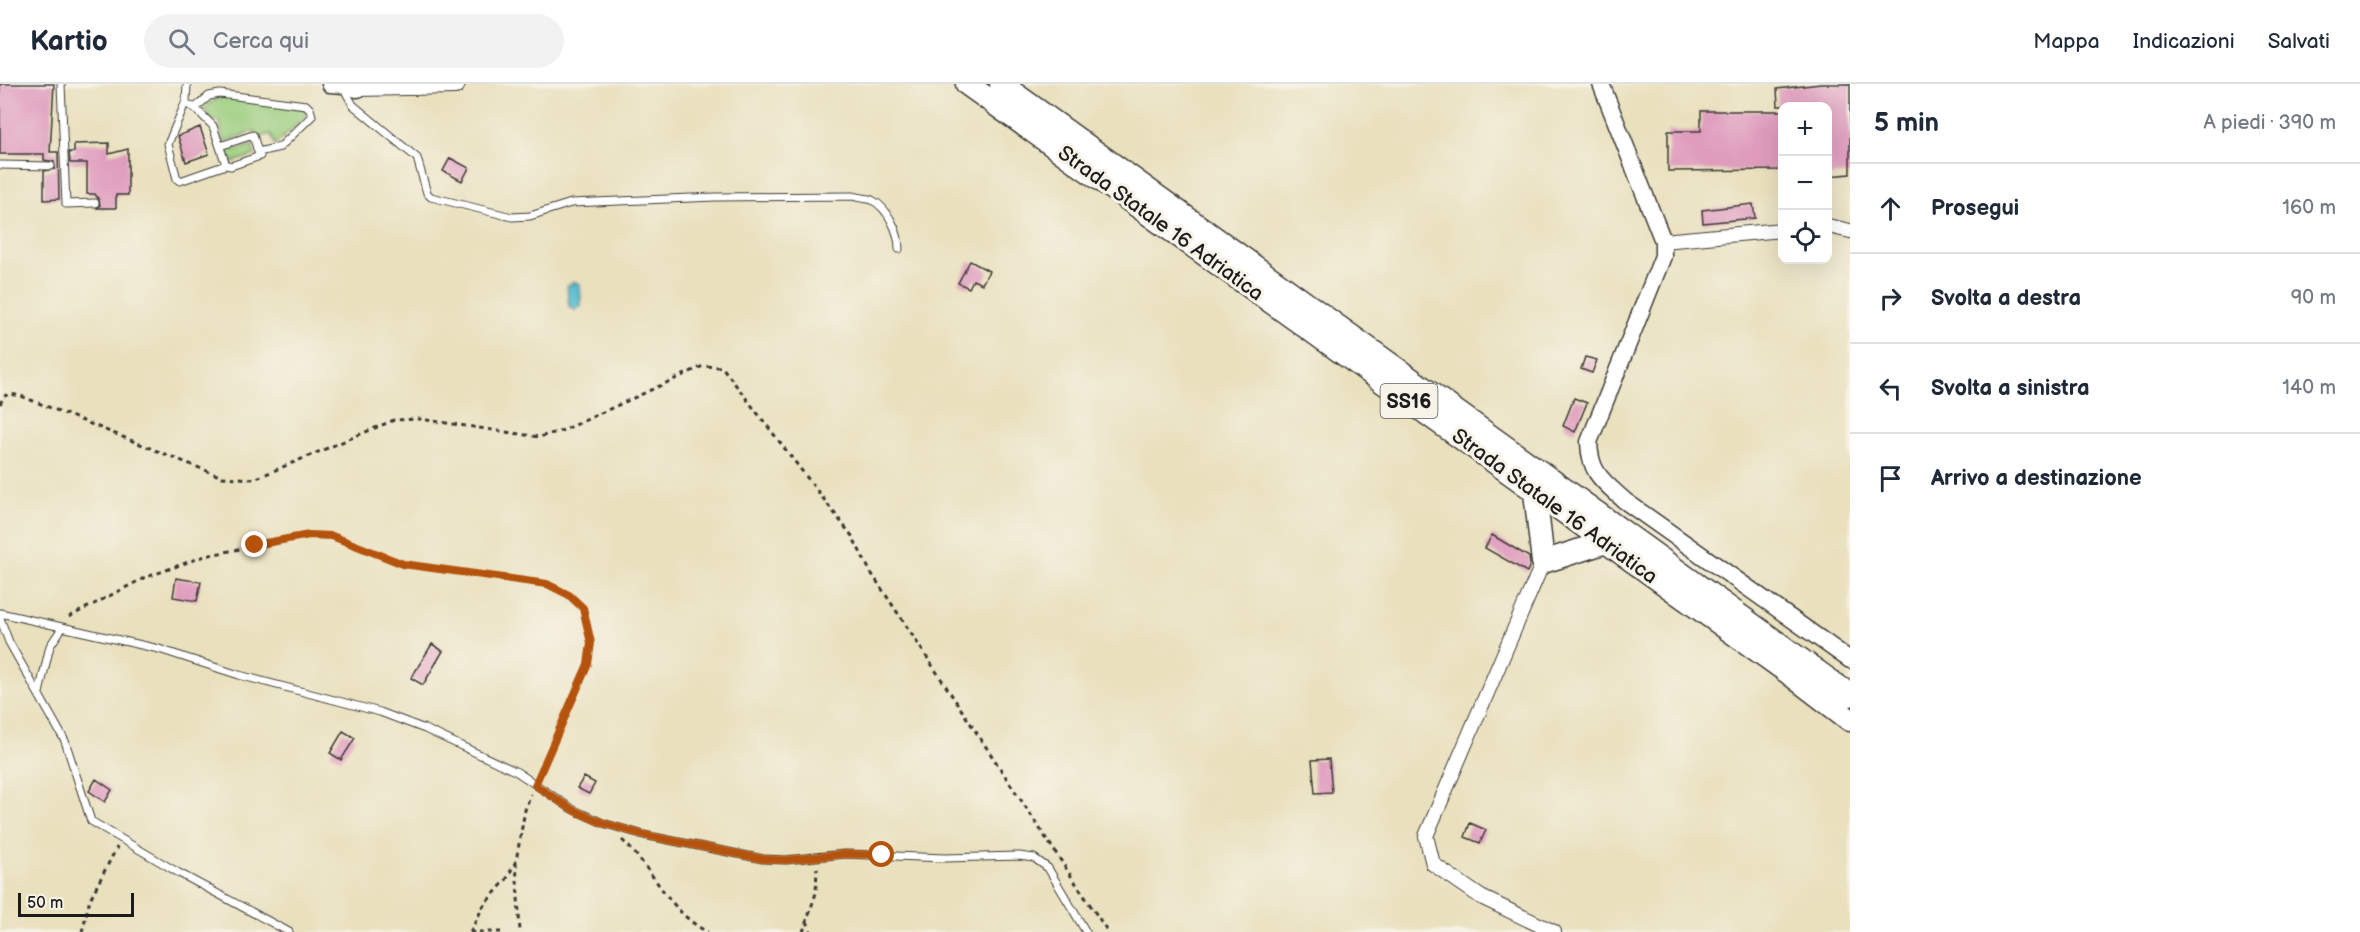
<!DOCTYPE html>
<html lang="it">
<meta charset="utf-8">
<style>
:root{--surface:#fff;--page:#f2f2f3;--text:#1f2937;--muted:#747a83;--line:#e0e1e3}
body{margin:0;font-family:"Balsamiq Sans",sans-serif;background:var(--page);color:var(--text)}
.controls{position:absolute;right:18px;top:18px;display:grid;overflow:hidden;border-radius:12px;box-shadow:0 6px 24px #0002}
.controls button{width:54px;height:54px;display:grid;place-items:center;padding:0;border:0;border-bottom:2px solid var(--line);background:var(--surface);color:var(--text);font:30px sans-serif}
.scale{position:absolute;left:18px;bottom:15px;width:116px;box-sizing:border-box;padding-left:6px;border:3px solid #1c1c1c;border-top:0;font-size:16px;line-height:21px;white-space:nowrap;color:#1c1c1c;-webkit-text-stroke:4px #f7f3e8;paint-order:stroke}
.stop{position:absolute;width:18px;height:18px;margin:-14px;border:4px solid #b45309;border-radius:50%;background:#fff}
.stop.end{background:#b45309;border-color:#fff;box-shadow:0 2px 6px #0008}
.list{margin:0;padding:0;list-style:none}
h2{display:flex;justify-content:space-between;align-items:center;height:78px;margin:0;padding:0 24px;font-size:26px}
h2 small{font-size:20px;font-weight:400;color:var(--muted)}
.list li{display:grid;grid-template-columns:39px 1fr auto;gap:18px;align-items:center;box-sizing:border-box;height:90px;padding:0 24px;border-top:2px solid var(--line)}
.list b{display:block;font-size:22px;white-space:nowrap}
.list em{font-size:20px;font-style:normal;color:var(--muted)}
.icon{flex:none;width:33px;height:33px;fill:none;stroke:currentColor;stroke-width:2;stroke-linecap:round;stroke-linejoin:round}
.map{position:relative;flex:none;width:1850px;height:848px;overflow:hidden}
header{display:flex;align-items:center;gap:36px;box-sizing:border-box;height:84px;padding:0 30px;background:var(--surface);border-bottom:2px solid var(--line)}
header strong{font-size:28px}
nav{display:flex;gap:33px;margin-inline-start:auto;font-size:21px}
.search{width:420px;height:54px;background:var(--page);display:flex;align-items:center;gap:15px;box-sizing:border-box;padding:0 21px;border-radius:33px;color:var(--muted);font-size:22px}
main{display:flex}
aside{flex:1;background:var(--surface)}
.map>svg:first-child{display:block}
.green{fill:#99cc7c;stroke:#5a744c;stroke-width:1.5}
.water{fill:#52bbcf;stroke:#376c76;stroke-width:1.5}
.building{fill:#df9cbd}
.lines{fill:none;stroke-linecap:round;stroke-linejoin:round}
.service-casing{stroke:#3b3934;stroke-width:9}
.minor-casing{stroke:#3b3934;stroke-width:16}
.tertiary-casing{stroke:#3b3934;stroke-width:19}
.secondary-casing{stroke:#3b3934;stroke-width:22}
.trunk-casing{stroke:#3b3934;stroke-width:25}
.path{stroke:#3b3934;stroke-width:3;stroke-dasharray:4.5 4.5;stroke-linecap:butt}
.service{stroke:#fff;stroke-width:7}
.minor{stroke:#fff;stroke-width:14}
.tertiary{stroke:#fff;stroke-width:16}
.secondary{stroke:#fff;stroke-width:20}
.trunk{stroke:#fff;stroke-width:22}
.route{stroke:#b45309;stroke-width:8}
.labels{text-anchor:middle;stroke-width:6;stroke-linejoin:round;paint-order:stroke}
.shield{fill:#f7f3e8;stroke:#5e5c59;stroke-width:1.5}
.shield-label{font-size:20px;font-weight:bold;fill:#1c1c1c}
.street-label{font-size:21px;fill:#1c1c1c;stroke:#f7f3e8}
</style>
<header>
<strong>Kartio</strong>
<div class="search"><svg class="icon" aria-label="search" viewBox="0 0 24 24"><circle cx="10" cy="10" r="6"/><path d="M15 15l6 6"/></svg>Cerca qui</div>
<nav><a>Mappa</a><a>Indicazioni</a><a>Salvati</a></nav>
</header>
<main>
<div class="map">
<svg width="1850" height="848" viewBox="0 0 1850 848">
<rect width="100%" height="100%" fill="#f7f3e8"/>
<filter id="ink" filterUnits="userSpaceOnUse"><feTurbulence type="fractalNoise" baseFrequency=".0167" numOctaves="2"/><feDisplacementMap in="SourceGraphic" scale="12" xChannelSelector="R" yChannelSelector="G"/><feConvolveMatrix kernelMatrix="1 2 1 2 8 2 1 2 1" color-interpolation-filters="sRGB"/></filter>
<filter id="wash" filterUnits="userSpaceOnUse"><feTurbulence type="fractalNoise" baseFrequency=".008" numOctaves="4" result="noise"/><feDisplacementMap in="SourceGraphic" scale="24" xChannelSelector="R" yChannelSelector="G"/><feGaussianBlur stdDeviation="1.35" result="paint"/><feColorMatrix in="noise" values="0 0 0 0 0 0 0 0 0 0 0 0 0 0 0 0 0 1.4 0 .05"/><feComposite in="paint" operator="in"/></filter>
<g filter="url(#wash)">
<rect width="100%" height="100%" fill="#e9e0bd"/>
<path class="green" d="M228,13L303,24L308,30L275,61L271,50L258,54L255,47L223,58L220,39L216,36L213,37L203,25L215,15Z
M233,60L236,66L252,61L255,71L230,79L225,63Z"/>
<path class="water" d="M574,198L580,200L581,222L575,226L569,222L567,202Z"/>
<g id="blocks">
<path class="building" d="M0,0H54L50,68H58L59,115L44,116V87L55,85L54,78L44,76V70H0Z
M1821,0H1850V90L1829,92L1827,22H1778L1777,5Z
M1701,27H1782V86L1668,87V47H1701Z
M200,43L209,70L186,78L178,52Z
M109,59V70L128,65V111H116V124H97L100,121L99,116L95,110H87V79H70L69,68H74V60Z
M450,74L469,84L462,97L443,87Z
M1753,120L1755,134L1703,139L1702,126Z
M970,177L989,187L982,200L973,196L969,204L958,199Z
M1585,273L1597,276L1592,289L1581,285Z
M1574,314L1587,319L1575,348L1563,342Z
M1492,451L1529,473L1530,481L1527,488L1485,464Z
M176,494L201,498L197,517L173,513Z
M432,560L443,567L423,601L411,594Z
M343,647L355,654L341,676L330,669Z
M1329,675L1332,708L1315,709L1312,676Z
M584,693L595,699L589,710L577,704Z
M96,695L112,706L105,718L89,707Z
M1470,739L1486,746L1480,759L1465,753Z"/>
</g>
</g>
<g filter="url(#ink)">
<use href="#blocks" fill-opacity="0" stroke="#3b3934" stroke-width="1.5"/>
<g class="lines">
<g class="service-casing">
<path id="service" d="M61,0L66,120L95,119
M343,3L353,21L417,74L427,109L431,113L512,133L530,132L571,119L715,113L853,112C858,114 867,114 872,116C888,124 899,148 899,165
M185,19L195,24L209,12L220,10L306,21L310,25L312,32L280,63L258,68L260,72L231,82L226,81L180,97L177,95L168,60L186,17L187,0
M195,24L213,42L226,81
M220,62L253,51L258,68
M0,81L51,82
M0,529L159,565L239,591L380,628L425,645L517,688L572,725L603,739L644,751L763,775L786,776L845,770L945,774L1019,772L1034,774L1048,784L1086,848
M0,534L9,558L65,657L91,737L179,789L289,848
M39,609L50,562L62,544"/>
</g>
<g class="minor-casing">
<path id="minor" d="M1828,142L1850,147
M1663,157L1782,146
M1543,478L1426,752L1433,780L1481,813L1554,848"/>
</g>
<g class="tertiary-casing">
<path id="tertiary" d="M330,0L357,2
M1601,0L1663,157V172L1589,358C1590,390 1603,397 1625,417L1850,576"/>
</g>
<g class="secondary-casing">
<path id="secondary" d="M357,2L455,0"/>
</g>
<g class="trunk-casing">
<path id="trunk" d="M967,0L1786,587L1850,636
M1001,0L1850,611
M357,2L359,0
M1535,408L1543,478L1606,458"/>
</g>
<path class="path" d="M0,320L4,312L10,310L21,312L222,393L254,395L394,336L420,335L539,353L564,346L703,282L722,283L852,452L870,487L1108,848
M69,533L144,494L205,472L309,451L332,452L403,480L547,500L569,511L583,524L591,559L588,580L540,691
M622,756C653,784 670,830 708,848
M516,778L520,848
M807,837L811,848
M82,848L90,815L117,763
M470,848L484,821L506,796L516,777L525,726L531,710
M470,848H501
M803,848L816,809L817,784"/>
<use href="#service" class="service"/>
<use href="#minor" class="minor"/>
<use href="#tertiary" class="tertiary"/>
<use href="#secondary" class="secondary"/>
<use href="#trunk" class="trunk"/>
</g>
</g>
<g class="lines" filter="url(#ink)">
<path class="route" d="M255,461L309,451L332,452L403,480L547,500L569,511L583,524L591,559L588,580L535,701L573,726L603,739L644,751L763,775L786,776L845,770L882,771"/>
</g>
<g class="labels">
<rect class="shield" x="1380.5" y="300" width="57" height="34" rx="4.5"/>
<g class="shield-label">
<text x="1409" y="324">SS16</text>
</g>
<g class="street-label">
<text transform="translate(1161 139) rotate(36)" y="7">Strada Statale 16 Adriatica</text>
<text transform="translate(1555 422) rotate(36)" y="7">Strada Statale 16 Adriatica</text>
</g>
</g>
</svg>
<div class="controls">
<button>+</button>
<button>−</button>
<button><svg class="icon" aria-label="locate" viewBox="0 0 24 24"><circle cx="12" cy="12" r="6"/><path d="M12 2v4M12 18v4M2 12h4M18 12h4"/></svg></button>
</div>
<div class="scale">50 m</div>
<div class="stop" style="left:882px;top:771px"></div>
<div class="stop end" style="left:255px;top:461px"></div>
</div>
<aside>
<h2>5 min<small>A piedi · 390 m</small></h2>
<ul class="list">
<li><svg class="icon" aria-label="ahead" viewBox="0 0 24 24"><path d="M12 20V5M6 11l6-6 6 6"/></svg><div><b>Prosegui</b></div><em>160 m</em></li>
<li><svg class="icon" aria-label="right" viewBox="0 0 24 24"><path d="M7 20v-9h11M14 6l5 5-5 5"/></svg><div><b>Svolta a destra</b></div><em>90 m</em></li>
<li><svg class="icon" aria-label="left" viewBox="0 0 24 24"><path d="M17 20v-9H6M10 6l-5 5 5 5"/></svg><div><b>Svolta a sinistra</b></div><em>140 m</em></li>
<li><svg class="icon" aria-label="arrive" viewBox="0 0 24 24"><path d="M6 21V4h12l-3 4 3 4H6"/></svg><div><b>Arrivo a destinazione</b></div></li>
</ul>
</aside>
</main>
